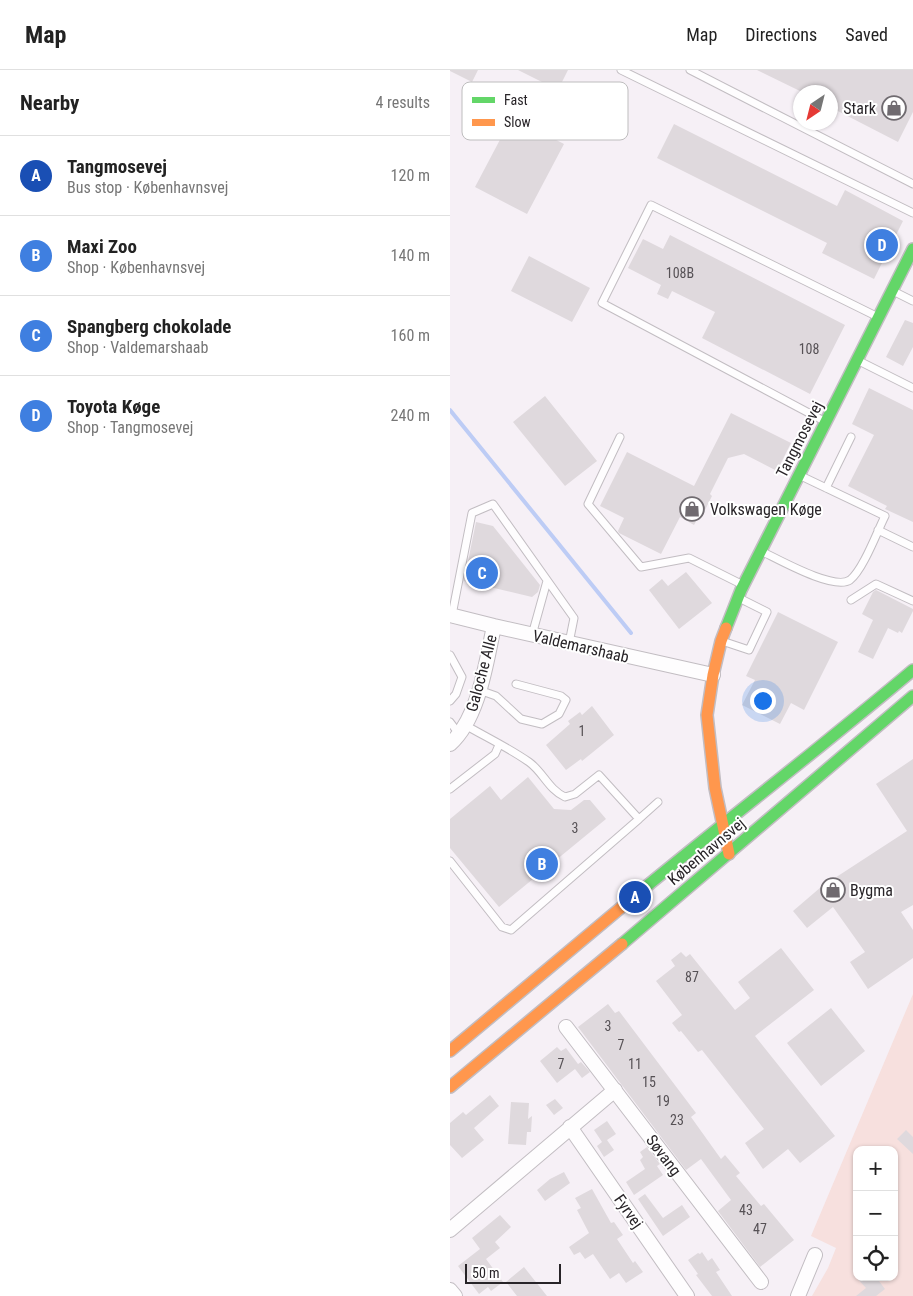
<!DOCTYPE html>
<meta charset="utf-8">
<style>
:root{--surface:#fff;--page:#f6f6f6;--text:#222;--muted:#767676;--line:#e0e0e0;--accent:#706b70}
body{margin:0;font-family:"Roboto Condensed",sans-serif;background:var(--page);color:var(--text)}
.controls{position:absolute;right:15px;bottom:15px;display:grid;overflow:hidden;border-radius:10px;box-shadow:0 1px 4px #0004}
.controls button{width:45px;height:45px;display:grid;place-items:center;padding:0;border:0;border-bottom:1px solid var(--line);background:var(--surface);color:var(--text);font:25px sans-serif}
.compass{position:absolute;left:343px;top:15px;width:45px;height:45px;border-radius:50%;background:var(--surface);box-shadow:0 1px 4px #0004;rotate:215deg}
.scale{position:absolute;left:15px;bottom:12px;width:96px;box-sizing:border-box;padding-left:5px;border:2px solid #282428;border-top:0;font-size:14px;line-height:18px;white-space:nowrap;color:#282428;-webkit-text-stroke:4px #fff;paint-order:stroke}
.you{position:absolute;left:312px;top:630px;width:18px;height:18px;margin:-12px;border:4px solid #fff;border-radius:50%;background:#1a73e8;box-shadow:0 0 0 8px #1a73e833}
.badge{display:grid;place-items:center;width:32px;height:32px;border-radius:50%;background:var(--accent);color:#fff;font-size:16px;font-weight:700}
.pin{position:absolute;translate:-50% -50%;border:2px solid #fff;box-shadow:0 1px 5px #0006}
.list{margin:0;padding:0;list-style:none}
h2{display:flex;justify-content:space-between;align-items:center;height:65px;margin:0;padding:0 20px;font-size:21px}
h2 small{font-size:16px;font-weight:400;color:var(--muted)}
.list li{display:grid;grid-template-columns:32px 1fr auto;gap:15px;align-items:center;box-sizing:border-box;height:80px;padding:0 20px;border-top:1px solid var(--line)}
.list b{display:block;font-size:19px;white-space:nowrap}
.list p{margin:0;font-size:16px;white-space:nowrap;color:var(--muted)}
.list em{font-size:16px;font-style:normal;color:var(--muted)}
.icon{flex:none;width:28px;height:28px;fill:none;stroke:currentColor;stroke-width:2;stroke-linecap:round;stroke-linejoin:round}
.map{position:relative;flex:none;width:463px;height:1226px;overflow:hidden}
header{display:flex;align-items:center;gap:30px;box-sizing:border-box;height:70px;padding:0 25px;background:var(--surface);border-bottom:1px solid var(--line)}
header strong{font-size:24px}
nav{display:flex;gap:28px;margin-inline-start:auto;font-size:18px}
main{display:flex}
aside{flex:1;background:var(--surface)}
.map>svg:first-child{display:block}
.green{fill:#f7e0de;fill-rule:evenodd}
.lines{fill:none;stroke-linecap:round;stroke-linejoin:round}
.stream{stroke:#bdccf5;stroke-width:4}
.building{fill:#dfd9dd}
.lane-casing{stroke:#c2bdc2;stroke-width:9}
.street-casing{stroke:#c2bdc2;stroke-width:16}
.fast-casing{stroke:#c2bdc2;stroke-width:14}
.slow-casing{stroke:#c2bdc2;stroke-width:14}
.lane{stroke:#fefdfe;stroke-width:7}
.street{stroke:#fefdfe;stroke-width:14}
.fast{stroke:#63d668;stroke-width:11}
.slow{stroke:#ff974d;stroke-width:11}
.labels{text-anchor:middle;stroke-width:4;stroke-linejoin:round;paint-order:stroke}
.number-label{font-size:14px;fill:#565155}
.poi-label{font-size:16px;fill:#282428;stroke:#fff;text-anchor:start}
.street-label{font-size:16px;fill:#282428;stroke:#fff}
.key{fill:#fff;stroke:#bebdbe;stroke-width:1}
.key-label{font-size:14px;fill:#282428}
</style>
<header>
<strong>Map</strong>
<nav><a>Map</a><a>Directions</a><a>Saved</a></nav>
</header>
<main>
<aside>
<h2>Nearby<small>4 results</small></h2>
<ul class="list">
<li><span class="badge" style="background:#1a4fb4">A</span><div><b>Tangmosevej</b><p>Bus stop · Københavnsvej</p></div><em>120 m</em></li>
<li><span class="badge" style="background:#3f7fe0">B</span><div><b>Maxi Zoo</b><p>Shop · Københavnsvej</p></div><em>140 m</em></li>
<li><span class="badge" style="background:#3f7fe0">C</span><div><b>Spangberg chokolade</b><p>Shop · Valdemarshaab</p></div><em>160 m</em></li>
<li><span class="badge" style="background:#3f7fe0">D</span><div><b>Toyota Køge</b><p>Shop · Tangmosevej</p></div><em>240 m</em></li>
</ul>
</aside>
<div class="map">
<svg width="463" height="1226" viewBox="0 0 463 1226">
<rect width="100%" height="100%" fill="#f6f0f6"/>
<path class="green" d="M463,924V1226H362L378,1198L386,1178L361,1166ZM407,1080H444V1207H407Z"/>
<g class="lines">
<path class="stream" d="M0,340L181,563"/>
</g>
<path class="building" d="M0,0H28L22,12L0,1Z
M68,0H118L108,20Z
M307,0H463V42L448,72L380,37V22H352Z
M62,47L114,74L77,144L25,117Z
M224,54L387,136L395,120L453,151L424,209L372,183L377,173L207,88Z
M220,165L395,255L360,324L252,268L265,242L222,221L218,229L207,224L211,215L178,198L193,169L213,179Z
M79,186L140,218L122,252L61,221Z
M455,250L463,253V277L453,296L436,287Z
M419,318L463,340V452L435,439L437,436L398,416L424,365L402,354Z
M95,326L147,391L115,416L63,352Z
M281,343L341,373L327,401L294,384L278,388L260,424L262,426L252,446L250,444L244,455L230,447L211,484L169,463L168,461L174,448L150,436L177,382L244,416Z
M26,452L43,456L90,515L88,522L82,527L14,511Z
M236,502L262,533L229,559L199,520L212,509L218,516Z
M426,520L463,539V541L452,563L449,561L448,563L438,558L423,589L408,582L423,550L412,544L423,522Z
M328,542L388,572L354,640L341,633L330,654L292,635L305,610L296,606Z
M142,636L164,665L132,691L131,689L116,700L96,675L120,654L118,651L130,642L132,645Z
M463,689V835L451,842L463,860V888L418,919L400,892L415,882L383,837L357,858L343,841L371,817L457,761L426,714Z
M78,707L104,739L121,740L134,730H140L156,749L49,837L0,778V749L40,716L51,730Z
M331,878L364,920L305,966L385,1066L350,1093L338,1079L313,1099L295,1073L314,1059L252,980L248,982L231,961L229,962L222,953L232,945L206,911L225,896L221,890L231,882L236,887L240,884L285,940L300,928L288,912Z
M158,934L165,943L169,941L246,1043L241,1047L271,1089L275,1085L290,1103L286,1106L311,1136L314,1134L344,1170L310,1197L268,1141L281,1130L251,1089L236,1100L128,957Z
M381,938L415,981L371,1016L337,973Z
M107,977L111,981L116,978L128,994L131,992L140,1002L132,1008L125,999L107,1013L90,991Z
M40,1025L49,1036L24,1058L34,1070L12,1088L0,1075V1053L13,1042L16,1045Z
M105,1029L113,1038L104,1045L96,1035Z
M61,1032L79,1033L78,1049L82,1046L81,1062H77L76,1075L58,1074Z
M157,1051L166,1064L157,1070L164,1080L154,1087L147,1076L152,1072L144,1060Z
M456,1060L463,1067V1084L447,1069Z
M197,1077L210,1094L207,1096L213,1105L184,1125L176,1112L195,1099L190,1090L193,1087L190,1082Z
M114,1102L120,1113L95,1131L87,1120L100,1109Z
M142,1119L161,1153L164,1152L173,1165L167,1169L183,1193L185,1191L193,1202L176,1213L169,1203L160,1209L143,1184L135,1189L130,1182L124,1185L119,1177L139,1163L127,1140L131,1138L125,1128Z
M195,1124L213,1148L232,1135L240,1147L213,1166L188,1129Z
M50,1145L61,1157L45,1172L50,1178L36,1189L53,1212L41,1221L38,1217L29,1224L8,1196L30,1179L22,1168Z
M252,1182L258,1191L262,1188L270,1200L266,1202L282,1226H262L246,1205L248,1204L238,1190L248,1183L250,1184Z
M74,1197L97,1226H67L56,1212Z
M406,1207H426L435,1219L426,1226H406L416,1218Z"/>
<g class="lines">
<g class="lane-casing">
<path id="lane" d="M171,0L463,143
M240,0L463,114
M443,221L463,231
M407,290L463,318
M374,351L152,233L201,135L428,247
M170,367L138,434L191,497L239,488L293,515
M376,418L401,367
M428,460L463,477
M311,481C328,489 384,521 400,510C413,500 427,462 435,446L351,406
M401,530L426,514L463,531
M2,545L22,443L43,434L124,548L119,573
M82,565L97,511
M272,571L299,580L317,542L289,528
M0,585L12,607L6,624L0,631
M29,620L46,626L71,649L92,654L109,644L116,630L111,626L66,614
M0,652L9,664
M0,719L45,684L49,675
M189,749L208,732
M0,791L52,857L61,860L189,749L149,705L125,724L115,727C99,720 93,702 79,692C59,678 36,667 15,655"/>
</g>
<g class="street-casing">
<path id="street" d="M0,545L44,556L263,605
M0,674C29,648 36,593 44,556
M116,957L311,1212
M120,1057L237,1226
M0,1160L165,1020
M0,1220L5,1226
M348,1226L365,1185"/>
</g>
<g class="fast-casing">
<path id="fast" d="M276,558L291,520L463,179
M192,820C282,746 374,675 463,600
M172,874L463,626"/>
</g>
<g class="slow-casing">
<path id="slow" d="M276,558L271,571L263,605L257,645L265,718L279,784
M0,981L192,820
M0,1017L172,874"/>
</g>
<use href="#lane" class="lane"/>
<use href="#street" class="street"/>
<use href="#fast" class="fast"/>
<use href="#slow" class="slow"/>
</g>
<defs>
<g id="shop-ring" transform="scale(1.25)"><circle r="9.5" fill="#fff" stroke="#706b70" stroke-width="1.5"/><path d="M-5-2.5h2.3a2.7 3.5 0 0 1 5.4 0H5L5.5 6h-11ZM-1.5-2.5h3a1.5 2.3 0 0 0-3 0Z" fill="#706b70"/></g>
</defs>
<g fill-rule="evenodd">
<use href="#shop-ring" x="444" y="38"/>
<use href="#shop-ring" x="242" y="439"/>
<use href="#shop-ring" x="383" y="820"/>
</g>
<g class="labels">
<g class="number-label">
<text x="230" y="208">108B</text>
<text x="359" y="284">108</text>
<text x="132" y="666">1</text>
<text x="125" y="763">3</text>
<text x="242" y="912">87</text>
<text x="158" y="961">3</text>
<text x="171" y="980">7</text>
<text x="111" y="999">7</text>
<text x="185" y="999">11</text>
<text x="199" y="1017">15</text>
<text x="213" y="1036">19</text>
<text x="227" y="1055">23</text>
<text x="296" y="1145">43</text>
<text x="310" y="1164">47</text>
</g>
<g class="poi-label">
<text x="426" y="44" text-anchor="end">Stark</text>
<text x="260" y="445">Volkswagen Køge</text>
<text x="400" y="826">Bygma</text>
</g>
<g class="street-label">
<text transform="translate(349 369) rotate(-63)" y="6">Tangmosevej</text>
<text transform="translate(131 576) rotate(13)" y="6">Valdemarshaab</text>
<text transform="translate(31 603) rotate(-75)" y="6">Galoche Alle</text>
<text transform="translate(256 781) rotate(-40)" y="6">Københavnsvej</text>
<text transform="translate(214 1085) rotate(53)" y="6">Søvang</text>
<text transform="translate(179 1141) rotate(55)" y="6">Fyrvej</text>
</g>
</g>
<rect x="12" y="12" width="166" height="58" rx="8" class="key"/>
<rect x="22" y="27" width="23" height="6" fill="#63d668"/>
<rect x="22" y="49" width="23" height="7" fill="#ff974d"/>
<g class="key-label">
<text x="54" y="35">Fast</text>
<text x="54" y="57">Slow</text>
</g>
</svg>
<div class="controls">
<button>+</button>
<button>−</button>
<button><svg class="icon" aria-label="locate" viewBox="0 0 24 24"><circle cx="12" cy="12" r="6"/><path d="M12 2v4M12 18v4M2 12h4M18 12h4"/></svg></button>
</div>
<svg class="compass" viewBox="-18 -18 36 36"><path d="M0-13l5 13h-10z" fill="#e53935"/><path d="M0 13l5-13h-10z" fill="#767676"/></svg>
<div class="scale">50 m</div>
<div class="you"></div>
<div class="pin badge" style="left:185px;top:827px;background:#1a4fb4">A</div>
<div class="pin badge" style="left:92px;top:794px;background:#3f7fe0">B</div>
<div class="pin badge" style="left:32px;top:503px;background:#3f7fe0">C</div>
<div class="pin badge" style="left:432px;top:175px;background:#3f7fe0">D</div>
</div>
</main>
